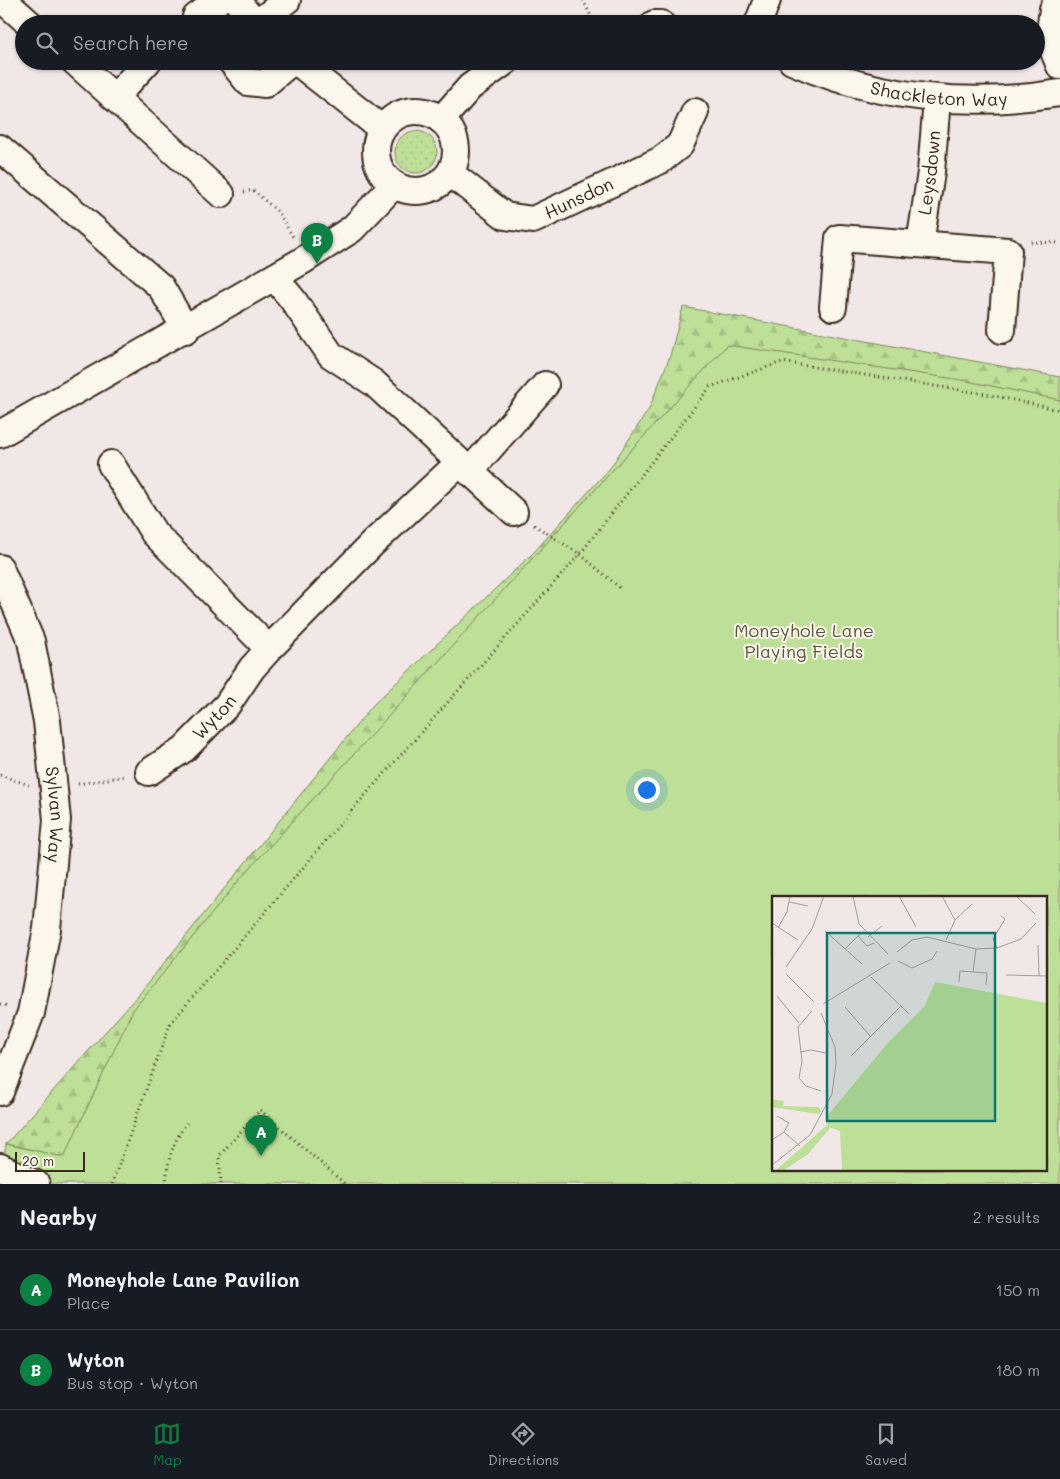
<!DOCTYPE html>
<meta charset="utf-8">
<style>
:root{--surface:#171b24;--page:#242831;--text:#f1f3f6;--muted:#9ea1a6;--line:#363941;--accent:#0b8043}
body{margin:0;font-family:Mali,sans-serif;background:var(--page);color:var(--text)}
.scale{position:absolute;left:15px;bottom:12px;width:70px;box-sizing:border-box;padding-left:5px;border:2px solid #3b2a1e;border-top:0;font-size:14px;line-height:18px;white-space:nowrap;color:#3b2a1e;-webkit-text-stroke:4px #fbf7ec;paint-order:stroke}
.you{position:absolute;left:646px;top:789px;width:18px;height:18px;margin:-12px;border:4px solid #fff;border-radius:50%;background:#1a73e8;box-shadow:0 0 0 8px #1a73e833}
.badge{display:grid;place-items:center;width:32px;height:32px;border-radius:50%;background:var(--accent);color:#fff;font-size:16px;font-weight:700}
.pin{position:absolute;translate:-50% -41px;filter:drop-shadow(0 1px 2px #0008)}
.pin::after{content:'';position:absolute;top:26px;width:18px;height:15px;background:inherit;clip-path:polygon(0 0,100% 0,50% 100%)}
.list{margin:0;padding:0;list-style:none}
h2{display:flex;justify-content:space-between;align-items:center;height:65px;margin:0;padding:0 20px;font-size:21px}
h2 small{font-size:16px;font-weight:400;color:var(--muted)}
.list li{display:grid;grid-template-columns:32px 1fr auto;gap:15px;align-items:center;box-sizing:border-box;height:80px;padding:0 20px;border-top:1px solid var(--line)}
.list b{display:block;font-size:19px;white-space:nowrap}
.list p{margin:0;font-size:16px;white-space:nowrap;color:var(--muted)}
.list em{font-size:16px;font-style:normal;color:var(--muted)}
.icon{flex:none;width:28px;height:28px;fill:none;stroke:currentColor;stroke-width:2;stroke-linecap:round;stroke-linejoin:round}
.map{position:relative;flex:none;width:1060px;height:1184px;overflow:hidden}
.search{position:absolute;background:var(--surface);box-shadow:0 1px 4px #0004;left:15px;right:15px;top:15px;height:55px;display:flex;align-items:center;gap:12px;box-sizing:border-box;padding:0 18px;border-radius:28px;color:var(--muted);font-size:19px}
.sheet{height:225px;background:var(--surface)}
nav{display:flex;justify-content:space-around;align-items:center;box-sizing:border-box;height:70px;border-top:1px solid var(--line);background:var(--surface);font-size:14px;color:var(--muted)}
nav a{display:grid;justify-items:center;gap:2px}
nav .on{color:var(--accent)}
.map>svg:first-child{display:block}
.grass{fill:url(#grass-dots);stroke:#7c845b}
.forest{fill:url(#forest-firs);stroke:#7c845b}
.park{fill:#bedf98;stroke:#7c845b;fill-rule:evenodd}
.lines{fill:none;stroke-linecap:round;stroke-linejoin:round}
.minor-casing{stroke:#3b2a1e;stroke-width:30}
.path{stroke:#3b2a1e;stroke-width:3;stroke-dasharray:1 4;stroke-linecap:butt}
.minor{stroke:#fbf7ec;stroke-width:26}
.labels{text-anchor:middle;stroke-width:4;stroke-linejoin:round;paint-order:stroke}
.street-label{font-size:18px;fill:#3b2a1e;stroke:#fbf7ec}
.park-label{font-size:18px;fill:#5c573c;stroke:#fbf7ec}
.inset-road{fill:none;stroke:#a99b97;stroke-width:1}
.view{fill:#0f766e;fill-opacity:0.15;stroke:#0f766e;stroke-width:2.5}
.inset-edge{fill:none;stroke:#3b2a1e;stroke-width:2.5}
</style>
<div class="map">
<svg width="1060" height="1184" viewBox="0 0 1060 1184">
<defs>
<pattern id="grass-dots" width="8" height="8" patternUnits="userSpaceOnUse" patternTransform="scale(1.25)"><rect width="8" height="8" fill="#bedf98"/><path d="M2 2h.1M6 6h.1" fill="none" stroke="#a4c083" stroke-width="1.8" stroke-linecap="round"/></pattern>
<pattern id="forest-firs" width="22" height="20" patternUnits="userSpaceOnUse" patternTransform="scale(1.25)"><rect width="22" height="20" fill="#bedf98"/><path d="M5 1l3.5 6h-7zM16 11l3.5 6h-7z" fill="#a4c083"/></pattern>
</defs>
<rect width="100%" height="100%" fill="#f2e7e7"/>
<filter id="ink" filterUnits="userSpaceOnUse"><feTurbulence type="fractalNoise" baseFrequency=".02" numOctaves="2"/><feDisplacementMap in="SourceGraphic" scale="10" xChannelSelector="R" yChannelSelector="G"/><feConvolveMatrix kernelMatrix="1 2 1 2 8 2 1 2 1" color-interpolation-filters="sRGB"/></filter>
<g filter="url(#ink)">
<path class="grass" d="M395 152a21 21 0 1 1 42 0a21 21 0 1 1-42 0Z"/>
<path class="forest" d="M683,307L1060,377V469L111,1168L6,1144L139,994L373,705L534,552L610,468L649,409L670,356Z"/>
<path class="park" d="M727,345L962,380L1060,400V1184H0L6,1144L64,1157L133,1010L240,879ZM774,898H1046V1170H774Z"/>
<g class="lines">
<g class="minor-casing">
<g id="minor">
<path d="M3,0L30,24"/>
<path d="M236,0L256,24"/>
<path d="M1059,0L1053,9L1049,39L1060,66"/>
<path d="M201,24L196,17L219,0"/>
<path d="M256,24L287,0"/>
<path d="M654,24H661"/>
<path d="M758,24L767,0"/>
<path d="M74,61L221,194"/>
<path d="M231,61L248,82L265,84L292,61"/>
<path d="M296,61L382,129"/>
<path id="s1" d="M792,61C878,99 967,108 1060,93"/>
<path d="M115,97L148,61"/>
<circle cx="416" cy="151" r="40"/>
<path d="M441,120L470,87L506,61"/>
<path d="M0,148L161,287L186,330"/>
<path id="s2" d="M450,173L505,216L533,220L661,160L680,145L695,112"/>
<path id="s3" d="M920,244L931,172L937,100"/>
<path d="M275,278L293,300L331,355L374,383L514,512"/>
<path d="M833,307L839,238L1008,251L1002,330"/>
<path d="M0,434L302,261L352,229L394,185"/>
<path d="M111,464L154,533L269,649"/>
<path d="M469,472L545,385"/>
<path id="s4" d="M0,568L31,641L47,721L57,820L47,929L31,1013L0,1092"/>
<path id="s5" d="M149,772L184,749L227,705L252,668L269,649L373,543L459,463"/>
<path d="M0,1167L36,1184"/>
</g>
</g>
<path class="path" d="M583,0L595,24
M244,192L253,190L278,212L293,237
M1031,242L1060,243
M534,525L580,554L620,588
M0,775L29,785
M78,784L126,776
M0,1004L9,1006
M112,1184L170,1024L352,810L580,554L710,387L782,362L986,394L1060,410
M166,1184C167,1162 173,1140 187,1123
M221,1184L219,1156L260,1110L345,1184"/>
<use href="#minor" class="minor"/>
</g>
</g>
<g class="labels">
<g class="street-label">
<text dy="6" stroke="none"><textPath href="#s1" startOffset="152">Shackleton Way</textPath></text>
<text dy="6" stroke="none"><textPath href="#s3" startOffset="72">Leysdown</textPath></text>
<text dy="6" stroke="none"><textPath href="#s2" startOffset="149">Hunsdon</textPath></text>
<text dy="6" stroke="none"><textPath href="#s5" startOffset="86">Wyton</textPath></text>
<text dy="6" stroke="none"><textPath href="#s4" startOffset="255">Sylvan Way</textPath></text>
</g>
<g class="park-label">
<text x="804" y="637">Moneyhole Lane<tspan x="804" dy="21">Playing Fields</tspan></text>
</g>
</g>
<g transform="translate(772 896)">
<rect width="275" height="275" fill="#f2e7e7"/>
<path d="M163,86L275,107V120L73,222L56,219L114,149L152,111ZM0,203L12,205L11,210L47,211L49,215L46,218L0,211ZM54,230H60L36,258L11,275H3Z" fill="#bedf98"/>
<path d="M170,92L275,111V275H70L68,235L54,230L56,219L65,220L76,197L93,176Z" fill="#bedf98"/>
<path class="inset-road" d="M81,0L87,28L116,58M127,0L144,31M170,0L183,24M244,0L263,18M17,6L36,10M0,27L26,44M6,32L15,16L18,0M53,35L90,68M91,36L86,40L95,50L102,47M96,41L110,30M174,44L183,24L200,8M266,49L267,80M225,52L221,43L233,23L229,20M73,53L86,40M125,56L140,44L155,41L204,53L225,52L249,43L264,27M126,65L140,72L160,63L165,55M14,71L40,33L52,0M201,76L204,53M14,78L42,106M234,79L275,80M99,81L137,118M187,86L188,75L215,77L214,89M5,100L27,127M51,108L118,67M73,111L98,140M40,115L26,131L30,165L27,182L34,190L49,195M28,156L39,154L54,157M79,160L128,111M12,236L28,250M0,244L12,236L17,227L5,220M0,269L38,239L60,198L64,167L63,151L49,117"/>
<path class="view" d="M55,37H223V225H55Z"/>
<rect width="275" height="275" class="inset-edge"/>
</g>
</svg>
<div class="scale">20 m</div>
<div class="you"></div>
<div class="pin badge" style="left:261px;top:1156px">A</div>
<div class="pin badge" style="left:317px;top:264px">B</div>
<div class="search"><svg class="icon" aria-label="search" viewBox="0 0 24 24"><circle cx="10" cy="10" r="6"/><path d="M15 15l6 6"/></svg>Search here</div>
</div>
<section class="sheet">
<h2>Nearby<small>2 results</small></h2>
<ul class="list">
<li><span class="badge">A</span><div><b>Moneyhole Lane Pavilion</b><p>Place</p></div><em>150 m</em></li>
<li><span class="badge">B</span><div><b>Wyton</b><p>Bus stop · Wyton</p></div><em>180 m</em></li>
</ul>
</section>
<nav>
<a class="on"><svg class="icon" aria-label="map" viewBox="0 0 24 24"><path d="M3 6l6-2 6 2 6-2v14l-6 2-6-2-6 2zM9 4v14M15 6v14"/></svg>Map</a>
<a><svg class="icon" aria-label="directions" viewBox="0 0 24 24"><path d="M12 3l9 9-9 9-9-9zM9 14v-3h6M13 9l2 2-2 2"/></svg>Directions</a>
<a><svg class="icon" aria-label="saved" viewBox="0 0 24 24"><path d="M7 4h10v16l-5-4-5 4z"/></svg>Saved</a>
</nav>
